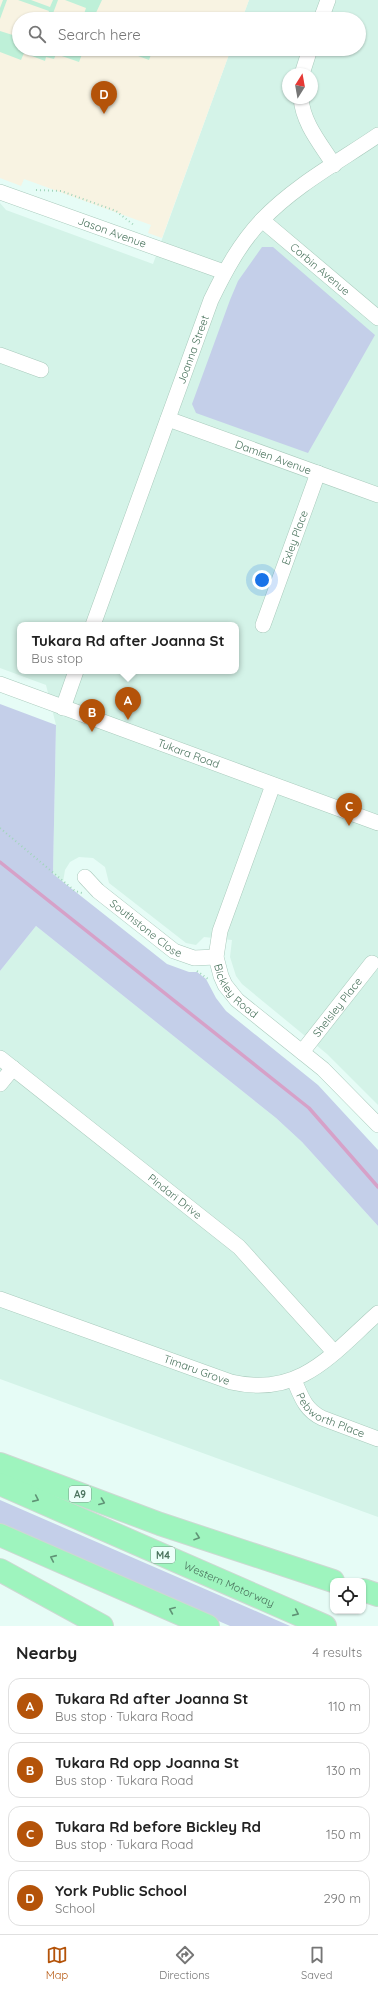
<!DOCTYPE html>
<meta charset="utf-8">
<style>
:root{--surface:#fff;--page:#f2f2f2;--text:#222;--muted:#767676;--line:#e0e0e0;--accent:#b45309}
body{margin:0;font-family:Quicksand,sans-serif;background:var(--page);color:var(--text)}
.controls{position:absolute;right:12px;bottom:12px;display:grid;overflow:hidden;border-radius:8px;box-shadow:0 1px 3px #0004}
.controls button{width:36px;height:36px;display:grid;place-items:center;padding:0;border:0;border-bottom:1px solid var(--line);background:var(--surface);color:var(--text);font:20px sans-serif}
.compass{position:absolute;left:282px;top:68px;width:36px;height:36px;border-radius:50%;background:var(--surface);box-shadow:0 1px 3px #0004;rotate:11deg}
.you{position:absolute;left:262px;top:580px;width:14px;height:14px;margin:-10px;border:3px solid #fff;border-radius:50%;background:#1a73e8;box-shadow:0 0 0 6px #1a73e833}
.badge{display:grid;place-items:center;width:26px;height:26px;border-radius:50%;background:var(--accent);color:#fff;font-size:13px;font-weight:700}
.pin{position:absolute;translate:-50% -33px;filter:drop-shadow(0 1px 2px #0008)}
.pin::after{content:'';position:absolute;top:21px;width:14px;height:12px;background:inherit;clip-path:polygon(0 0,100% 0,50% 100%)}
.popup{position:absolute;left:17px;top:622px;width:222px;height:52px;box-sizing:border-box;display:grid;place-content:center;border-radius:8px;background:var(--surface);filter:drop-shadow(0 1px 3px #0005);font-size:13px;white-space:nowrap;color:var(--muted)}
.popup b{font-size:15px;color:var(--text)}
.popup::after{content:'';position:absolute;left:50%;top:100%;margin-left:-8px;border:8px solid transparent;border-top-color:var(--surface)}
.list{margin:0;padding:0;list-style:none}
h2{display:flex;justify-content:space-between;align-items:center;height:52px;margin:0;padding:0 16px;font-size:17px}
h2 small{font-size:13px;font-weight:400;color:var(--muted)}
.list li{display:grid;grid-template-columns:26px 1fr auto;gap:12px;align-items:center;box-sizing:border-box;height:56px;margin:0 8px 8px;padding:0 8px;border:1px solid var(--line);border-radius:12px}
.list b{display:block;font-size:15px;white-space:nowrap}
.list p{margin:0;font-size:13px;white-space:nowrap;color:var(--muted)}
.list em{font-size:13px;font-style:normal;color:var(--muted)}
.icon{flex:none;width:22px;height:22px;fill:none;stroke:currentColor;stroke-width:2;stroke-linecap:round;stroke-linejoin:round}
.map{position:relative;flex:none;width:378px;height:1626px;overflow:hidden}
.search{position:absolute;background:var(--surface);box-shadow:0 1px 3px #0004;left:12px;right:12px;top:12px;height:44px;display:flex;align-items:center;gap:10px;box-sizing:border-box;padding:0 14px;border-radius:22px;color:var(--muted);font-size:15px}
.sheet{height:308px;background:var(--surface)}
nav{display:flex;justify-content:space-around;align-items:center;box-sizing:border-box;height:56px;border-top:1px solid var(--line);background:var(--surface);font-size:11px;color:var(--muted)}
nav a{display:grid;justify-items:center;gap:2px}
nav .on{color:var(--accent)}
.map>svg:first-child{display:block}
.residential{fill:#d4f3e8;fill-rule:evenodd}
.education{fill:#f8f3e2}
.green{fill:#c4cfe9}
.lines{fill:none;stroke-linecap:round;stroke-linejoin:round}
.stream{stroke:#d6a1c8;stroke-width:3.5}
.building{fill:#bef0d8}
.minor-casing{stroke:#a9cabc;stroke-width:16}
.highway-casing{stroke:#cdd8d2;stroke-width:24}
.path{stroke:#a1d5bb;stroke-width:2;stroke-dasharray:1 3;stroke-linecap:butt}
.minor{stroke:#fff;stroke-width:15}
.highway{stroke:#9ef4be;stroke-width:22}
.oneway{stroke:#609476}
.labels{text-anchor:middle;stroke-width:3.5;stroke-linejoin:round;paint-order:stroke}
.shield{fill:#ecfff9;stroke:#7b9e8c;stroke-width:1}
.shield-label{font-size:10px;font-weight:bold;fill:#4b745e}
.street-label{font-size:11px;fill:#4b745e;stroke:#ecfff9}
</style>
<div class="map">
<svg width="378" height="1626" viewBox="0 0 378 1626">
<rect width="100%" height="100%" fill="#e6fcf6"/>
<path class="residential" d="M249,0H378V1105L327,1054L242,984L236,976L230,957L232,940L204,937L196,945L186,943L109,883L105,867L93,858L79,857L70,862L65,870L63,882L53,874L56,725L46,685L0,668V203L6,210L153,264L231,49H359V19H242ZM288,74H312V98H288ZM20,625H236V671H20Z
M36,926L276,1118L302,1142L378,1226V1517L0,1379V971Z"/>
<path class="education" d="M0,0H249L242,19H19V49H231L162,238L148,233L151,225L24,179L21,186L0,178Z"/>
<path class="green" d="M262,247H273L375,335L308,453L196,413L192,404L230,300L238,281Z
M0,704L56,725L53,874L167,964L189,972H197L206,979L216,998L226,1011L318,1085L378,1150V1226L302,1142L276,1118L36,926L0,971Z
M0,1500L251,1609L290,1626H230L0,1526Z"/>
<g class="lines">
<path class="stream" d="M0,862L309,1108L378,1187"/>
</g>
<path class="building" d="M3,0H7L0,19V8Z
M18,0H31L50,7L53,0H58L52,16L58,19H46L49,11Z
M65,0H102L94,17L84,14L86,8Z
M0,31L19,37V49H84L79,62L56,54L54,59L46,57L45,61L24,53L21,60L0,52Z
M119,49H153L149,60Z"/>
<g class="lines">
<g class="minor-casing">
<g id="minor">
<path d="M321,19L328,0"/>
<path d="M302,74L310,49"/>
<path d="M301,98C303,124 321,144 334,165"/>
<path id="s1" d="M0,192L224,272"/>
<path id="s2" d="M262,220L378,318"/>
<path d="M0,355L41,370"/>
<path id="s3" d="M168,419L378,495"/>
<path id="s4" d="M93,625L211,300C225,271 240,243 262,220C294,186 340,161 378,135"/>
<path id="s5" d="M263,625L318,473"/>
<path id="s6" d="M0,684L378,823"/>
<path d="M63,708L76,671"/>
<path id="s7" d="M273,785L220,931L216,957L221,976L225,985L237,1000L323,1069L378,1125"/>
<path id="s8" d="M85,877L98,891L174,951L194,958L216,957"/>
<path id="s9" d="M302,1052L372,963"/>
<path id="s10" d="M0,1058L239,1247L334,1352"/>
<path d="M0,1084L13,1068"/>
<path id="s11" d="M0,1299L231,1382C300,1398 332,1354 378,1313"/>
<path id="s12" d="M294,1380C301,1396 305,1410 322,1418L378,1439"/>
</g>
</g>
<g class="highway-casing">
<g id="highway">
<path d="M0,1464L160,1524L333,1581"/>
<path id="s13" d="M0,1484L325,1626"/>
<path d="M0,1535L208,1626"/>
<path d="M0,1570L102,1626"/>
<path d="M363,1590L378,1595"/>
</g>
</g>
<path class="path" d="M36,190L61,191L116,211L135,226
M0,828L75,891L82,893
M197,971L208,979"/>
<use href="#minor" class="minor"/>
<use href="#highway" class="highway"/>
</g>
<defs><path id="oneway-chevron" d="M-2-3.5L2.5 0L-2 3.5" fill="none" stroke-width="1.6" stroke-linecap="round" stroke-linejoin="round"/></defs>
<g class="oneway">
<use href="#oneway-chevron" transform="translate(36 1499) rotate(24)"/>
<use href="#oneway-chevron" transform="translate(102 1502) rotate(21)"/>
<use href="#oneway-chevron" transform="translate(197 1537) rotate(19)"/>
<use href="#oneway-chevron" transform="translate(53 1558) rotate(-156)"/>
<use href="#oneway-chevron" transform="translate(172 1610) rotate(-157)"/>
<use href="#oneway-chevron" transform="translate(296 1613) rotate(24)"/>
</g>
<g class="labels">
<g class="shield">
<rect x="69" y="1486" width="22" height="16" rx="3"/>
<rect x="151" y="1547" width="24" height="16" rx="3"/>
</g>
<g class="shield-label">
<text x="80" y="1498">A9</text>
<text x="163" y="1559">M4</text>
</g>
<g class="street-label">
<text dy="4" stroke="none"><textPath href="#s1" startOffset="119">Jason Avenue</textPath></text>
<text dy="4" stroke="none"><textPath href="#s2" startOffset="76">Corbin Avenue</textPath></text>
<text dy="4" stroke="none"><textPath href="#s4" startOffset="293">Joanna Street</textPath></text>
<text dy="4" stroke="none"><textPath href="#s3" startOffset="112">Damien Avenue</textPath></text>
<text dy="4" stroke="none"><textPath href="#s5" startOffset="93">Exley Place</textPath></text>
<text dy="4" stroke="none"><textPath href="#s6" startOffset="201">Tukara Road</textPath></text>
<text dy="4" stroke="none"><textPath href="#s8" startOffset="80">Southstone Close</textPath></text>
<text dy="4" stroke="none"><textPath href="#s7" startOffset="222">Bickley Road</textPath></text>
<text dy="4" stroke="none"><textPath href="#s9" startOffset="57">Shelsley Place</textPath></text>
<text dy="4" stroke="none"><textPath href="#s10" startOffset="223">Pindari Drive</textPath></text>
<text dy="4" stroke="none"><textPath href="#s11" startOffset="209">Timaru Grove</textPath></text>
<text dy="4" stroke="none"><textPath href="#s12" startOffset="54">Pebworth Place</textPath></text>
<text dy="4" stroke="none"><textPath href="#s13" startOffset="250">Western Motorway</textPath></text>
</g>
</g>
</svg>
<div class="controls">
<button><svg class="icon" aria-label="locate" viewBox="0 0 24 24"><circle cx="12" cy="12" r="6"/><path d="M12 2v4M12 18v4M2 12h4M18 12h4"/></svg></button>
</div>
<svg class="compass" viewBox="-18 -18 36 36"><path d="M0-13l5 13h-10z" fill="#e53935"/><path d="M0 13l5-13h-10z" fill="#767676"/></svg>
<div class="you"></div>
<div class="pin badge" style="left:128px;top:720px">A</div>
<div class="popup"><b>Tukara Rd after Joanna St</b>Bus stop</div>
<div class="pin badge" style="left:92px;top:732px">B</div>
<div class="pin badge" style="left:349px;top:826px">C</div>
<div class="pin badge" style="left:104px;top:114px">D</div>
<div class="search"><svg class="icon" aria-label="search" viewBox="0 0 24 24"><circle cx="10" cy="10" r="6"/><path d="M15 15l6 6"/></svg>Search here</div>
</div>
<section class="sheet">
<h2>Nearby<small>4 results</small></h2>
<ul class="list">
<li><span class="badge">A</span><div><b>Tukara Rd after Joanna St</b><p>Bus stop · Tukara Road</p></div><em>110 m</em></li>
<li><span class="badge">B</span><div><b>Tukara Rd opp Joanna St</b><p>Bus stop · Tukara Road</p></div><em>130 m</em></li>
<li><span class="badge">C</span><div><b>Tukara Rd before Bickley Rd</b><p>Bus stop · Tukara Road</p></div><em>150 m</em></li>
<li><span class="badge">D</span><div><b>York Public School</b><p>School</p></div><em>290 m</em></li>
</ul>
</section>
<nav>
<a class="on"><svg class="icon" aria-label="map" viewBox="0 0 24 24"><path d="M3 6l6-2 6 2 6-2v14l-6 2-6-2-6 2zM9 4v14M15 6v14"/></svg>Map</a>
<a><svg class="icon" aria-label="directions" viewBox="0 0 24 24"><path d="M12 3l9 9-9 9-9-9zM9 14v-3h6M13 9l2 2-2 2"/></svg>Directions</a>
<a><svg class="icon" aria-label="saved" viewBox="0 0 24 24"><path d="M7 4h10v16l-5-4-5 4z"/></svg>Saved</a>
</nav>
